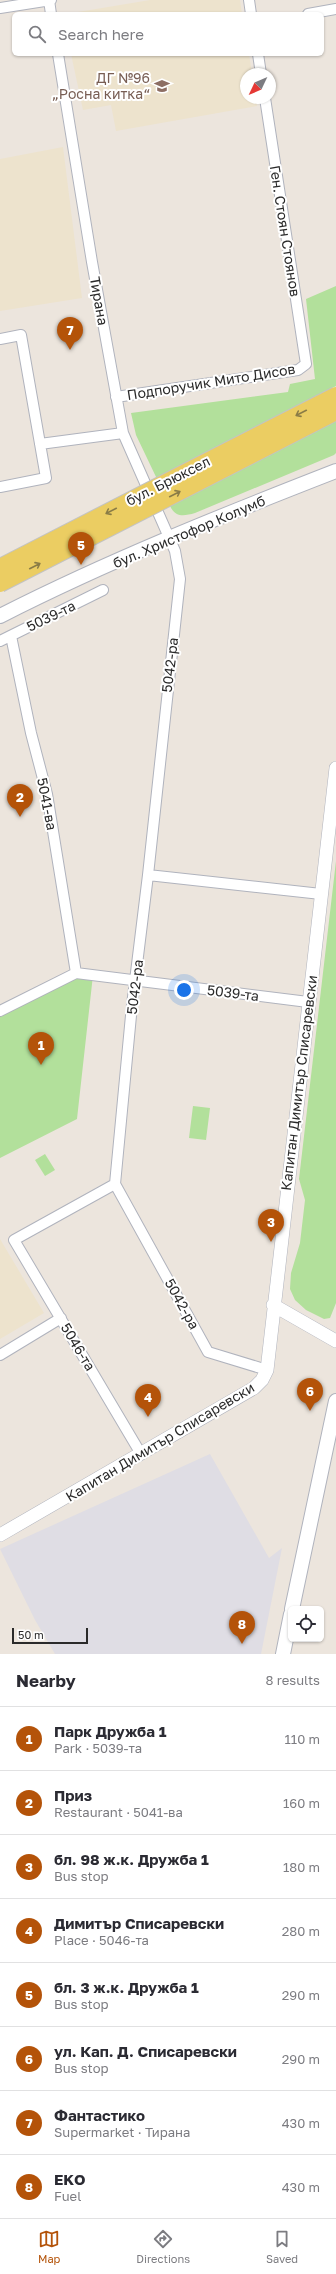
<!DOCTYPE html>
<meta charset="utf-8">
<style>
:root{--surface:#fff;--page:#f7f7f7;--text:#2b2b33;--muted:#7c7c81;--line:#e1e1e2;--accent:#b45309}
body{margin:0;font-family:"Golos Text",sans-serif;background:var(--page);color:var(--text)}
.controls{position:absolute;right:12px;bottom:12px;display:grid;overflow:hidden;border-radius:6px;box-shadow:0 1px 3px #0004}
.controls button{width:36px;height:36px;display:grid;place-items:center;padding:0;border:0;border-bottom:1px solid var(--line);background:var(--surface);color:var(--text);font:20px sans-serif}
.compass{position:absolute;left:240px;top:68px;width:36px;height:36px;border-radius:50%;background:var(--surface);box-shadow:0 1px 3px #0004;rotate:226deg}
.scale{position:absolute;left:12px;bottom:10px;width:76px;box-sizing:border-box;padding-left:4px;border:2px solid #2a2a2a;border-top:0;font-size:11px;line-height:14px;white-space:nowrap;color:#2a2a2a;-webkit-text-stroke:3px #fff;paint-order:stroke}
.you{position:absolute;left:184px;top:990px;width:14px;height:14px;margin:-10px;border:3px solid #fff;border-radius:50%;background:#1a73e8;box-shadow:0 0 0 6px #1a73e833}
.badge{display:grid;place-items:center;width:26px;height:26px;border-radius:50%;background:var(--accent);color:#fff;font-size:13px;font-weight:700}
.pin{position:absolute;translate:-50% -33px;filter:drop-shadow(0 1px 2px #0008)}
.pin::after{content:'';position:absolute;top:21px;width:14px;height:12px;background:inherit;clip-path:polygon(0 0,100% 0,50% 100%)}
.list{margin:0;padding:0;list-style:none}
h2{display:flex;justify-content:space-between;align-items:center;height:52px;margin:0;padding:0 16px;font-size:17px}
h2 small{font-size:13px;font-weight:400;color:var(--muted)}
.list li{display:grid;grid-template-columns:26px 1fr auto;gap:12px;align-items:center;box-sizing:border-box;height:64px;padding:0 16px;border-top:1px solid var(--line)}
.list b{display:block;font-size:15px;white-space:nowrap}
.list p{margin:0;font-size:13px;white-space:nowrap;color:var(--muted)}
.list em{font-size:13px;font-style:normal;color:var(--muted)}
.icon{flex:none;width:22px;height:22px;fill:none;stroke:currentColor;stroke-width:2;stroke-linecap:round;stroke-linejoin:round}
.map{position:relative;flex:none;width:336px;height:1654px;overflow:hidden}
.search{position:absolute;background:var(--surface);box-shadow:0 1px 3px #0004;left:12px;right:12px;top:12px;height:44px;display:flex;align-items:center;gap:10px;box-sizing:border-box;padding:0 14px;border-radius:6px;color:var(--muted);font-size:15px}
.sheet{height:564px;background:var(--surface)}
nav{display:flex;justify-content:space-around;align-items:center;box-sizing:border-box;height:56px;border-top:1px solid var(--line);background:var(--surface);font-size:11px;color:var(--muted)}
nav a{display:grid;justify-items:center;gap:2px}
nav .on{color:var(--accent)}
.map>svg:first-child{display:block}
.industrial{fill:#dfdde4}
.education{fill:#ede3cd}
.green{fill:#b2e09b}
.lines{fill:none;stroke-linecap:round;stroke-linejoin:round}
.minor-casing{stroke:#b0b3bd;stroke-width:12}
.tertiary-casing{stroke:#b0b3bd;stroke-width:14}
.secondary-casing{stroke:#b0b3bd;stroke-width:16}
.minor{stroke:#fff;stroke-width:10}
.tertiary{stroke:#fff;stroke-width:13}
.secondary{stroke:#fff;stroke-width:14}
.primary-bridge-casing{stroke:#c3c3c3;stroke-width:18;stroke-linecap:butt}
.primary-bridge{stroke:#ebcd62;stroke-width:16}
.oneway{stroke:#8a7c46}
.labels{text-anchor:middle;stroke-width:4;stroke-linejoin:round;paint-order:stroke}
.education-label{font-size:14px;fill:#785e54;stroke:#fff;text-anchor:end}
.street-label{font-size:14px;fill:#2a2a2a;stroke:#fff}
</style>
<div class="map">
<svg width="336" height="1654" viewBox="0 0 336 1654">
<rect width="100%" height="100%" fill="#ece5dd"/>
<path class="industrial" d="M210,1454L269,1558L282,1548L261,1654H55L35,1620L0,1549Z"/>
<path class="education" d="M150,0H240L242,14H66Z
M71,54H249L252,74H246V98H256L257,106L116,131L111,105L83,110Z
M63,147L82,298L0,311V159Z
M0,1239L44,1313L0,1339Z"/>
<path class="green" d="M336,286V386L157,479L136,435L131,413L288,392L290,384L315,379L306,299Z
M336,421V453L334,455L195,513C184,516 176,518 170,506Z
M336,861V1303L330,1318L324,1319L306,1310L295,1300L290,1289L291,1273L300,1243L305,1200L299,1179Z
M76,973L93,975L77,1119L0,1158V1011Z
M193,1106L210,1108L206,1140L189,1138Z
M45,1154L55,1170L45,1176L35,1160Z"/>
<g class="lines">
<g class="minor-casing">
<path id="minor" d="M49,0L51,14
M249,0L251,14
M0,8L51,0
M308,14L336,9
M58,54L92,262L123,433L175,551L180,579L148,875L132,1005L115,1184L208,1352L267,1370
M258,54L261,74
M0,339L21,335L46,478L0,487
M116,397L298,370L306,364L265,98
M40,444L123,433
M11,636L31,733L47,794L76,973
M0,641L103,590
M148,875L321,894
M0,1011L76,973L308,1002
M115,1184L14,1240L141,1454
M0,1355L61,1318"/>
</g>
<g class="tertiary-casing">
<path id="tertiary" d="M273,1305L336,1341
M0,1535L254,1388L262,1380L267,1370L336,768"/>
</g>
<g class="secondary-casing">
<path id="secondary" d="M0,616C108,561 223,515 336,471
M292,1609L336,1401
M283,1654L291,1614"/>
</g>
<use href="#minor" class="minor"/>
<use href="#tertiary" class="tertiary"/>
<use href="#secondary" class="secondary"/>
<g class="primary-bridge-casing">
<path id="primary-bridge" d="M0,567L336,395
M0,584L336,412"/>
</g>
<use href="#primary-bridge" class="primary-bridge"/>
</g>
<defs><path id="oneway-shaft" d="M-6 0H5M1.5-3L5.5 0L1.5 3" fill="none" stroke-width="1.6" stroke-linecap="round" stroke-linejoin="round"/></defs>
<g class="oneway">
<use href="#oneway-shaft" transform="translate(301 413) rotate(153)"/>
<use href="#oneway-shaft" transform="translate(175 494) rotate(-27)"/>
<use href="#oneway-shaft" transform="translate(111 511) rotate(153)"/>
<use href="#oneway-shaft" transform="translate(35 566) rotate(-27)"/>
</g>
<defs>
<g id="school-bare" transform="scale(1.2)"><path d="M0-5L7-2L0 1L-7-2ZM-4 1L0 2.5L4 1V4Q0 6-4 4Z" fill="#8d6e63" stroke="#fff" stroke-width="2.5" paint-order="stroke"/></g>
</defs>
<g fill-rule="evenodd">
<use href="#school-bare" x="162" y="86"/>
</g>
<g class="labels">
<g class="education-label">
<text x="150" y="83">ДГ №96<tspan x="150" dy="16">„Росна китка“</tspan></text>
</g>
<g class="street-label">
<text transform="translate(285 231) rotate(81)" y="5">Ген. Стоян Стоянов</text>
<text transform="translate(99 301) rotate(80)" y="5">Тирана</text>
<text transform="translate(211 382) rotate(-9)" y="5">Подпоручик Мито Дисов</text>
<text transform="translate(168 481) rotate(-27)" y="5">бул. Брюксел</text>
<text transform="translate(189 532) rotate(-23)" y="5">бул. Христофор Колумб</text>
<text transform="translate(51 616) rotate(-26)" y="5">5039-та</text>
<text transform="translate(170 665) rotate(-83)" y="5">5042-ра</text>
<text transform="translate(47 804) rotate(79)" y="5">5041-ва</text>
<text transform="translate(135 987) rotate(-83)" y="5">5042-ра</text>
<text transform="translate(233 993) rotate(7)" y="5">5039-та</text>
<text transform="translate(299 1083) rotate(-83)" y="5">Капитан Димитър Списаревски</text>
<text transform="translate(182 1304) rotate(61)" y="5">5042-ра</text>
<text transform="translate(78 1347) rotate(59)" y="5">5046-та</text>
<text transform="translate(160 1442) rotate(-31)" y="5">Капитан Димитър Списаревски</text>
</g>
</g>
</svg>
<div class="controls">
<button><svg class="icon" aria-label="locate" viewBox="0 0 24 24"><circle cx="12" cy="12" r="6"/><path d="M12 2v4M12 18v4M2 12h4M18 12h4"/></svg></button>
</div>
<svg class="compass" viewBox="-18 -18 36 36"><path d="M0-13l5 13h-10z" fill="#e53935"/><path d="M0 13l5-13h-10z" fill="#7c7c81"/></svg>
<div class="scale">50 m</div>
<div class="you"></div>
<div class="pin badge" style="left:41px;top:1065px">1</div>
<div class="pin badge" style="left:20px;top:817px">2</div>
<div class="pin badge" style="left:271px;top:1242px">3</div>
<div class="pin badge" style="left:148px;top:1417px">4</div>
<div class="pin badge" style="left:81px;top:565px">5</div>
<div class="pin badge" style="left:310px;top:1411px">6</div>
<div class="pin badge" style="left:70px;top:350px">7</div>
<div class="pin badge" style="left:242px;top:1644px">8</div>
<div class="search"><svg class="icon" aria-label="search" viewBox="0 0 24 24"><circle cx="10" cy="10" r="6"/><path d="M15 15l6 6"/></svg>Search here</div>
</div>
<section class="sheet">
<h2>Nearby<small>8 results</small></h2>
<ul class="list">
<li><span class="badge">1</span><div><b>Парк Дружба 1</b><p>Park · 5039-та</p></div><em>110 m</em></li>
<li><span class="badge">2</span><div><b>Приз</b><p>Restaurant · 5041-ва</p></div><em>160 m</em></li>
<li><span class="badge">3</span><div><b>бл. 98 ж.к. Дружба 1</b><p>Bus stop</p></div><em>180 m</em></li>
<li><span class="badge">4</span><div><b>Димитър Списаревски</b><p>Place · 5046-та</p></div><em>280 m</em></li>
<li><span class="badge">5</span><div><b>бл. 3 ж.к. Дружба 1</b><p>Bus stop</p></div><em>290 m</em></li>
<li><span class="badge">6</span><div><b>ул. Кап. Д. Списаревски</b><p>Bus stop</p></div><em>290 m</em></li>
<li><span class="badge">7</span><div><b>Фантастико</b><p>Supermarket · Тирана</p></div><em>430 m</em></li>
<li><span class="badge">8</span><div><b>EKO</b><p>Fuel</p></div><em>430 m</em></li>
</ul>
</section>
<nav>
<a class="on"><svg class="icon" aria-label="map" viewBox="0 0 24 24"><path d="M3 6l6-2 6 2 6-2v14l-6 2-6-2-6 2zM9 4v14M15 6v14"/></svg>Map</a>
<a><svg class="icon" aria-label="directions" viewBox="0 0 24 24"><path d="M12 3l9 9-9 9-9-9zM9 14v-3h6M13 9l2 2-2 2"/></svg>Directions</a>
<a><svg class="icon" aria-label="saved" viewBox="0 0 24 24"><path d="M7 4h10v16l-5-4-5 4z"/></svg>Saved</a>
</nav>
